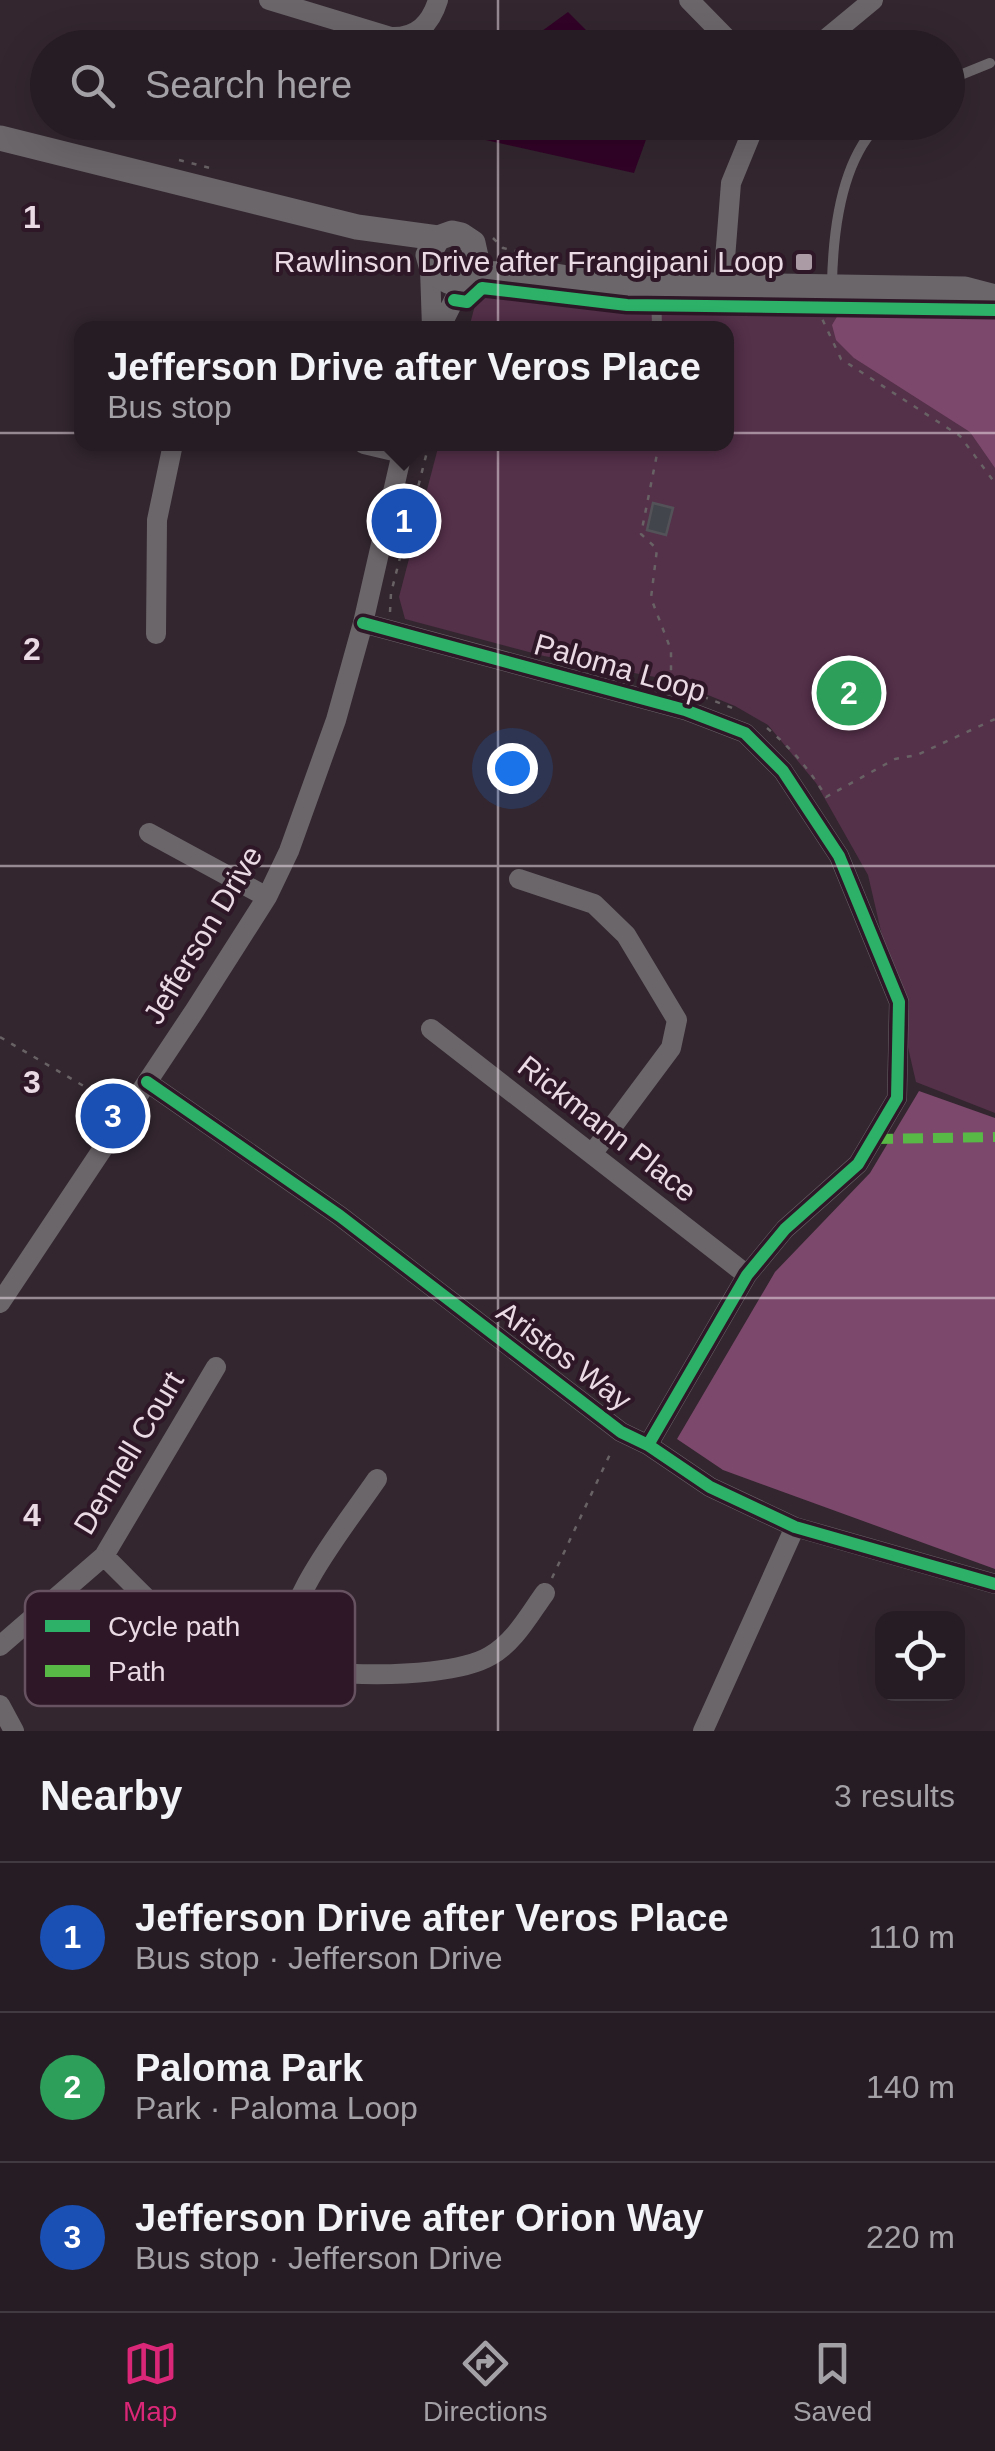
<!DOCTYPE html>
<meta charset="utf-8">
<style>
:root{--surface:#261c23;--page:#2e252b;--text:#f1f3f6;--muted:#a4a1a6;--line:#423a41;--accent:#db2777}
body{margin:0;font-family:Helvetica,sans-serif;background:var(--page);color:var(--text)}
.controls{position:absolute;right:30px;bottom:30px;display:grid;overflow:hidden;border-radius:20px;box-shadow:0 10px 40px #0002}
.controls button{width:90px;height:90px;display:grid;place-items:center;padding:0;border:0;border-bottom:2px solid var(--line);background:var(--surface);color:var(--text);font:50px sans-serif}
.you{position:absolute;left:512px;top:768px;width:35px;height:35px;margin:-25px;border:8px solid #fff;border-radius:50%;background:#1a73e8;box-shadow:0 0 0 15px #1a73e833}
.badge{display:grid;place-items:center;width:65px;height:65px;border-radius:50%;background:var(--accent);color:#fff;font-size:32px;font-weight:700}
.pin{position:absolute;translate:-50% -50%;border:5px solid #fff;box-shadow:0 2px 10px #0006}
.popup{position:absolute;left:74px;top:321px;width:660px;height:130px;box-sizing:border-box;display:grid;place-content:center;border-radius:20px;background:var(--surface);filter:drop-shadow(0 2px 8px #0005);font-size:32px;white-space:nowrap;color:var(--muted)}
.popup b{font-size:38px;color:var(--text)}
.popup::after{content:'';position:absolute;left:50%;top:100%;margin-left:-20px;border:20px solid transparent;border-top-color:var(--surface)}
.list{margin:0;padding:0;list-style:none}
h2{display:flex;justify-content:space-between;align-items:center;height:130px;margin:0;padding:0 40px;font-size:42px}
h2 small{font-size:32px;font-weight:400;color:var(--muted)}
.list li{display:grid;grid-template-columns:65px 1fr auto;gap:30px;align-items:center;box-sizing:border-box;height:150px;padding:0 40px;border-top:2px solid var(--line)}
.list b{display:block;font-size:38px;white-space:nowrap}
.list p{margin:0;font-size:32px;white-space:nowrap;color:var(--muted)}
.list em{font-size:32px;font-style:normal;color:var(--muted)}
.icon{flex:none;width:55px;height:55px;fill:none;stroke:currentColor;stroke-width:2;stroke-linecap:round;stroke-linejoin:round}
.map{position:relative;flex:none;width:995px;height:1731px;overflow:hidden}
.search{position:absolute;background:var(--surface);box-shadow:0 10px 40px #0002;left:30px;right:30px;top:30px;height:110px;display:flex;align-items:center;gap:25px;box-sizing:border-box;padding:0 35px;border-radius:55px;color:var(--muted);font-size:38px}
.sheet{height:580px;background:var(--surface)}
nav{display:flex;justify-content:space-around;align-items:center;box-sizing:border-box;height:140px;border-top:2px solid var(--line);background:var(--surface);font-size:28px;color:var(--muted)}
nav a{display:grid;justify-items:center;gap:5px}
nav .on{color:var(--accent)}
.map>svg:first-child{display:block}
.green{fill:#543049}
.forest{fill:#7c486c}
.water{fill:#310327}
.building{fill:#43454c;stroke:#535258;stroke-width:2.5}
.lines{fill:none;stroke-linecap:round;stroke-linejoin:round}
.path{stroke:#686265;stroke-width:2.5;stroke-dasharray:5 8;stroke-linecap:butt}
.service{stroke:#6b666a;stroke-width:10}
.minor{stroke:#6b666a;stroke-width:20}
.tertiary{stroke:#6b666a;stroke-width:25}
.quiet{stroke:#58b947;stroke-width:10;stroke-dasharray:20 10;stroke-linecap:butt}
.cycleway-casing{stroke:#2e1727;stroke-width:19}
.cycleway{stroke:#2db169;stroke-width:12}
.grid{fill:none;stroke:#eadae4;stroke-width:2.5;stroke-opacity:0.55}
.poi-dot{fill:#aa9ba5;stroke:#2e1727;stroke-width:4}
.labels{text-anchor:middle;stroke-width:8;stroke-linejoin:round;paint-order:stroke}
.poi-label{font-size:30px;fill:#eadae4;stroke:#2e1727;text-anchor:end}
.street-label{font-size:30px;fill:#eadae4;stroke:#2e1727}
.key{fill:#2e1727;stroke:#665260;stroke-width:2.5}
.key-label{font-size:28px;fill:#eadae4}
.grid-label{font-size:32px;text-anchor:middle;font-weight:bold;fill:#eadae4;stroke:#2e1727;stroke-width:8;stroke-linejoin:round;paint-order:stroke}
</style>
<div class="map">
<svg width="995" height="1731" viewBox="0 0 995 1731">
<rect width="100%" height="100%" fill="#33262f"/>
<path class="green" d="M482,279L603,300L995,314V1113L916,1082L868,875L816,783L768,725L735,706L671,680L544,656L405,619L399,597L439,444H726V328H469Z"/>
<path class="forest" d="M838,315L995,319V468L970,432L854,358L836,340L832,325Z
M919,1091L995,1118V1569L723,1470L677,1439L775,1272L870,1173Z"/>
<path class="water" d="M568,12L603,47H520Z
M424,122H652V123L634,173L423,126Z"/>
<path class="building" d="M653,503L673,508L666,535L647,530Z"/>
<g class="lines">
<path class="path" d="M179,160L214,169
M493,238L503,248L520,252
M817,308L841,359L960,436L995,483
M659,444L641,534L657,549L651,598L671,650V686L674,687
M390,612L391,593L429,444
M691,692L735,709
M767,728C791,748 811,771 826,797L895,759L917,755L995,719
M0,1037L111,1102
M552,1578L612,1450"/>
<path class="service" d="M948,80L990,63
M832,284C833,233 841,159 881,122
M656,285L657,328"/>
<path class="minor" d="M269,0L391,37C417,38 431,23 438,0
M689,0L736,48
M815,48L873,0
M430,269L432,328
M723,284L731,183L756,122
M440,328L464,280
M364,444L402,453
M363,623L685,710L745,733L783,771L839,856L899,1002L897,1098L858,1164L785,1229L747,1275L648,1445
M156,634L157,520L173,444
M149,833L267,897
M519,879L594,904L626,935L677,1020L671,1048L592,1154
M431,1029L747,1275
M147,1082L340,1216L621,1432L648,1445L710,1487L795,1527L995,1584
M0,1303L195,1010L267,897L289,851L336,720L363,623L404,444
M104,1556C136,1587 168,1624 207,1647C258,1676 439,1686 490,1656C514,1643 529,1615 545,1593
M0,1646L104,1556L216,1367
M279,1669C288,1593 335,1540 377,1479
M0,1705L14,1731
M703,1731L795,1527"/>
<path class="tertiary" d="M0,138L357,227L438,238L452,233L461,235L473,243L477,261L468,278L450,282L433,273L428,255L438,238
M471,274L537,273L599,283L965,289L995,297"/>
<path class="quiet" d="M873,1139L995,1137"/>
<g class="cycleway-casing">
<path id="cycleway" d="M454,300L467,302L482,288L627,305L995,310
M363,623L685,710L745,733L783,771L839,856L899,1002L897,1098L858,1164L785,1229L747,1275L648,1445
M147,1082L340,1216L621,1432L648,1445L710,1487L795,1527L995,1584"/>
</g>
<use href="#cycleway" class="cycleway"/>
</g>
<path class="grid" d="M498,0V48M498,122V1731M0,433H995M0,866H995M0,1298H995"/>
<rect class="poi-dot" x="794" y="252" width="20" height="20" rx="5"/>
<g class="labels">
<g class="poi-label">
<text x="784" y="272">Rawlinson Drive after Frangipani Loop</text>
</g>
<g class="street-label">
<text transform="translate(620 668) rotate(16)" y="10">Paloma Loop</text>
<text transform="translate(203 935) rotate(-59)" y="10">Jefferson Drive</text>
<text transform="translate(607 1129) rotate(38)" y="10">Rickmann Place</text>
<text transform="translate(564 1356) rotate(37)" y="10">Aristos Way</text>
<text transform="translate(129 1453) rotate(-59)" y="10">Dennell Court</text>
</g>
</g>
<rect x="25" y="1591" width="330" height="115" rx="15" class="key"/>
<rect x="45" y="1620" width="45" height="12" fill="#2db169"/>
<rect x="45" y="1665" width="45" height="12" fill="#58b947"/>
<g class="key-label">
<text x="108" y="1636">Cycle path</text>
<text x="108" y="1681">Path</text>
</g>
<g class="grid-label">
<text x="32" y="228">1</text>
<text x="32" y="660">2</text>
<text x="32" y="1093">3</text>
<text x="32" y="1526">4</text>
</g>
</svg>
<div class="controls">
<button><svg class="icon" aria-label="locate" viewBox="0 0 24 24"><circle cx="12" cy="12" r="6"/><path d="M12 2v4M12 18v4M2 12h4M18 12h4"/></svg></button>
</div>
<div class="you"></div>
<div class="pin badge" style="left:404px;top:521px;background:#1a4fb4">1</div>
<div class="popup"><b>Jefferson Drive after Veros Place</b>Bus stop</div>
<div class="pin badge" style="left:849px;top:693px;background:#2e9e5b">2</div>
<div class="pin badge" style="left:113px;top:1116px;background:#1a4fb4">3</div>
<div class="search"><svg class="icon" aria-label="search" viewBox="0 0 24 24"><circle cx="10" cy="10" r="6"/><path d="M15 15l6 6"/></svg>Search here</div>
</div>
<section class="sheet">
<h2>Nearby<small>3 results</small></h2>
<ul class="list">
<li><span class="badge" style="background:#1a4fb4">1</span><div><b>Jefferson Drive after Veros Place</b><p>Bus stop · Jefferson Drive</p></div><em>110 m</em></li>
<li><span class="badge" style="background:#2e9e5b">2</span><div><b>Paloma Park</b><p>Park · Paloma Loop</p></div><em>140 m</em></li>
<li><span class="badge" style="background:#1a4fb4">3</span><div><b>Jefferson Drive after Orion Way</b><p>Bus stop · Jefferson Drive</p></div><em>220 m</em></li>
</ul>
</section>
<nav>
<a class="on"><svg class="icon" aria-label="map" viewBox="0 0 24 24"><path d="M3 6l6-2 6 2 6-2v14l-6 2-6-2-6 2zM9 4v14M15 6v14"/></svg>Map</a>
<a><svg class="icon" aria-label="directions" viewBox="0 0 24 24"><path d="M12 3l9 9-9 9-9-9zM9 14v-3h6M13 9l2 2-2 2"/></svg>Directions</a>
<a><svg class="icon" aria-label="saved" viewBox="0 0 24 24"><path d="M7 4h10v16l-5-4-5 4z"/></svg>Saved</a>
</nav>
